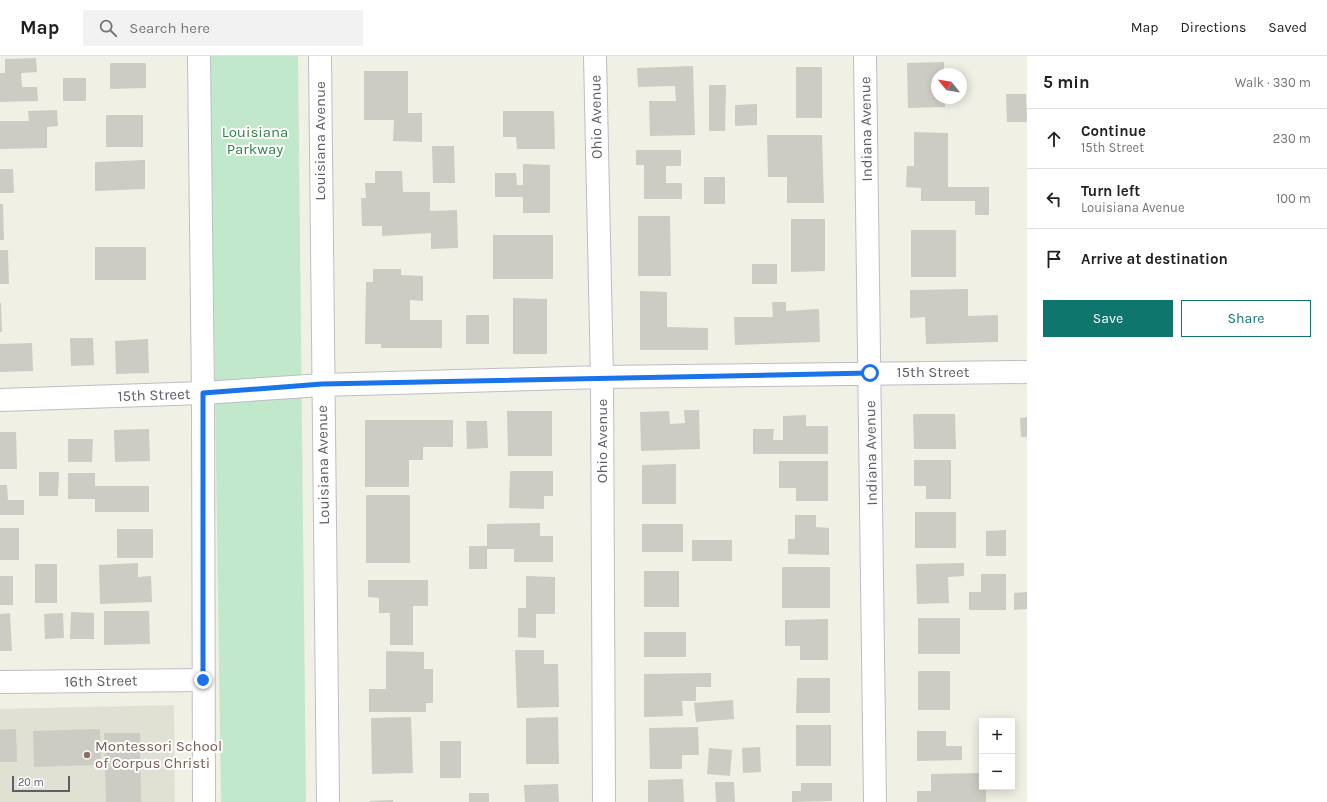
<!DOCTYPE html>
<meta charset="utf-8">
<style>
:root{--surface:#fff;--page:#f2f2f2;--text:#202124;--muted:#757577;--line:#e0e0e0;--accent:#0f766e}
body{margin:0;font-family:Karla,sans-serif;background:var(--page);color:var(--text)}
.controls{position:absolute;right:12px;bottom:12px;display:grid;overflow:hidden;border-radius:0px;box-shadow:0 2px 10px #0003}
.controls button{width:36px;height:36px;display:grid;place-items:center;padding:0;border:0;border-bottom:1px solid var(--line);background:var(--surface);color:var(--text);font:20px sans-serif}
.compass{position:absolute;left:931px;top:12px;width:36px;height:36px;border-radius:50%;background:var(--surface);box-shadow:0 2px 10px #0003;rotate:300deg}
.scale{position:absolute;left:12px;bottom:10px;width:58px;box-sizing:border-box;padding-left:4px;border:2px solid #5d5f66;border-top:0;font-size:11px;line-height:14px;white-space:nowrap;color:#5d5f66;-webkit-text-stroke:3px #fff;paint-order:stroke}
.stop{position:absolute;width:12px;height:12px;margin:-9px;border:3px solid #1a73e8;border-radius:50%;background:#fff}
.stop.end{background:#1a73e8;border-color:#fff;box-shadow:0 1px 4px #0008}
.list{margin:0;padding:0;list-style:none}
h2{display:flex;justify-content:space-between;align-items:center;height:52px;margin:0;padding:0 16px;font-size:17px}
h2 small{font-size:13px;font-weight:400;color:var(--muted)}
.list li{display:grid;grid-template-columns:26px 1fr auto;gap:12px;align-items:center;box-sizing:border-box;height:60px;padding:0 16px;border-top:1px solid var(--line)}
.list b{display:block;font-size:15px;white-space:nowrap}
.list p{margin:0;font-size:13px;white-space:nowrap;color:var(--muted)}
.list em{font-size:13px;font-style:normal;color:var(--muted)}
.actions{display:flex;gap:8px;padding:12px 16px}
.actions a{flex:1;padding:9px 0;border:1px solid var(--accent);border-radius:0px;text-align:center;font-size:14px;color:var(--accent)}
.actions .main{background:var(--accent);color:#fff}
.icon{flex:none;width:22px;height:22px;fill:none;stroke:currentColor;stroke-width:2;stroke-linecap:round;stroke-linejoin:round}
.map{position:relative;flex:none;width:1027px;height:746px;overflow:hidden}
header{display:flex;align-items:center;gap:24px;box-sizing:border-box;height:56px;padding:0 20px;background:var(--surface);border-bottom:1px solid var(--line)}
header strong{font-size:19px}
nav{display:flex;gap:22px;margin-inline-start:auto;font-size:14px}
.search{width:280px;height:36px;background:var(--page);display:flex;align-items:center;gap:10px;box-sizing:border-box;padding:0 14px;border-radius:0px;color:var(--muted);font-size:15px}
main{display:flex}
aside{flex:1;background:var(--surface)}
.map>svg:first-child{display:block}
.education{fill:#e0e0d3}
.green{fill:#c1e8ca}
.building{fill:#cdccc4}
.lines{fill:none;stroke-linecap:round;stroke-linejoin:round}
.minor-casing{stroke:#bdbdc4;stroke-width:24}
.secondary-casing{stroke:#bdbfc6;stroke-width:24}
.minor{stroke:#fff;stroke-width:22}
.secondary{stroke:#fff;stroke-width:22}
.route{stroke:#1a73e8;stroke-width:5}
.education-dot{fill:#8d6e63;stroke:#fff;stroke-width:1.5}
.labels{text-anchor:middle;stroke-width:4;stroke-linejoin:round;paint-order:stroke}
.street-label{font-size:15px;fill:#5d5f66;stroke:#fff}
.park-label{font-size:15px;fill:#308248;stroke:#fff}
.education-label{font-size:15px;fill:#785e54;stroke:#fff;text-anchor:start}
</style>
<header>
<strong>Map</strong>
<div class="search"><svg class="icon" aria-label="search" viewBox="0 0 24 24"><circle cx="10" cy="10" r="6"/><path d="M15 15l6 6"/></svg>Search here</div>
<nav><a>Map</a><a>Directions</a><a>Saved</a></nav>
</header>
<main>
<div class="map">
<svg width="1027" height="746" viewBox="0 0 1027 746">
<rect width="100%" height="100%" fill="#f0f0e5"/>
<path class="education" d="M174,649L175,746H0V653Z"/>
<path class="green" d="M210,0H298L306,746H221Z"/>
<path class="building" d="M36,2L37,16L21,17L22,31H37L38,45L0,46V17H5V3Z
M944,6V18H937V42H945V51L908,52L907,7Z
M110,7H146V32L110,33Z
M693,10L695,79L650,80L649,45H676L675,30L638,31L637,12Z
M796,11H822V62H796Z
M364,15H408V57H422V86L393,85L394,64H364Z
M63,22H86V45H63Z
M709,29H726L725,75H709Z
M1006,38H1026L1027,66H1007Z
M757,48V69L735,70V49Z
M57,54L58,70L47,71V92L0,93V65H29L28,55Z
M503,55H554L555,93H517L516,81H503Z
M106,59H143V91H106Z
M914,76L948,77V131H989V159H975V145H921V132L906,131L907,110H914Z
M767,79H822L824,147H787V121H768Z
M432,90H454L455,127H433Z
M636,94H681V110H666V127H682V143H644V109H636Z
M145,104V133L95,135V106Z
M523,108L550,109V157H523V141H495V117H516L517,129H523Z
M0,113H13L14,137H0Z
M375,115H402L403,136H430V155L457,154L458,192L431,193V177L382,180V170H362L361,142H366L365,127H375Z
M704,121H725V148H704Z
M0,148H3L4,184H0Z
M638,160H670L671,220H638Z
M791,163H825V215L791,216Z
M911,174H956V221H911Z
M493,179H553V223H493Z
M95,191H146V224H95Z
M0,194H8L9,228H0Z
M752,208H777V228H752Z
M373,213H401V219L423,220V245L410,244V264H442V292H381V288H365L366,226H373Z
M968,233V260L998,259V286L926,288L925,261L910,262V234Z
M640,235L667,236V271L708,272V294H640Z
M513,242L547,243V298H513Z
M772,246H786V255L819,253L820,286L735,289L734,261H773Z
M0,247H1L2,276H0Z
M466,259H489V288H466Z
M70,282H93L94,309L71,310Z
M148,283L149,317L116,318L115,285Z
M32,287L33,315L0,316V288Z
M684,354H699L700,393L641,395L640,356L669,355L670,368L685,367Z
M507,355H552V400H508Z
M913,358H955L956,393H914Z
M806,359V370H828V398H753V373H774L773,384H783V360Z
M1027,361V381H1021L1020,362Z
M365,364H453V391H423V404H409V431H365Z
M466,365H487L488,392L467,393Z
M149,373L150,405L115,406L114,374Z
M0,376H16L17,413H0Z
M68,383H93L92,406H68Z
M914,404H951V443H926V430H914Z
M779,405H828V445H796V432H779Z
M676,408V448H642V409Z
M510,415H553V440H544V453L509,452Z
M39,416H59L58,440H39Z
M68,417H95V430H149V456H95V443H68Z
M0,429H7L8,444H24V459H0Z
M366,439H410V507H366Z
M915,456H956V492H915Z
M795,459H816V471L829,472V499L788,498V483H795Z
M540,467V480H553V506H514V493H487V513H469V490H487V468Z
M642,468H683V496H642Z
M0,472H19V504H0Z
M117,473H153V502H117Z
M1006,474V500H986V475Z
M692,484H732V505H692Z
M138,507V521L151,520L152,546L100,548L99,509Z
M964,507V520L948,521L949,547L917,548L916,508Z
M35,508H57V547H35Z
M782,511H830V552H782Z
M644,515H679V551H644Z
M981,518H1006V554H969V536H981Z
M0,520H13V549H0Z
M526,520L555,521V558H536V582L518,581V552H526Z
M368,524H428V550H413V589H390V557H379V542L368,541Z
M1027,536V553L1014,554V537Z
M104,555H149L150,588L104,589Z
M71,556L94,557V583H70Z
M10,557L12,595H0V558Z
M63,557L64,582L45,583L44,558Z
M918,562H960V598H918Z
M828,563V604H800V590H785V564Z
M644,576H686V601H644Z
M515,594H544V608H558L559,651L517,652Z
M386,595L424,596V613H433V647H426V656H369V633H386Z
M918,615H950V654H918Z
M711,617V631H696V645H682L683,660L644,661V618Z
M797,622H830V657H796Z
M733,644L734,663L696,666L694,647Z
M411,661L413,717L372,718L371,662Z
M558,661L559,708H526V662Z
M796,669H831V710H796Z
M698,671L699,699H682V713H650L649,672Z
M16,673L17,706H0V674Z
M100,673L101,709L34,711L33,675Z
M917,675H946V690H962V704L917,705Z
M104,677H140L141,746H106Z
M440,685H461V722H440Z
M760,691L761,716L743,717L742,692Z
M709,692L732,694L730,720L707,718Z
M982,717V731H986V746H917V735H931V718Z
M683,723L684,746H648V724Z
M715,726H734L735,746H716Z
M801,727H832V745L792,746V735H801Z
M558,728L559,746H525L524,729Z
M469,737H489V746H469Z
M393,744V746H370V745Z"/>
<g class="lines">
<g class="minor-casing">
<path id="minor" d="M595,0L602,321L604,746
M865,0L875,746
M0,344L203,337L322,329L602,321L1027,316
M0,626L203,624"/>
</g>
<g class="secondary-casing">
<path id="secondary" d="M199,0L203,337L204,746
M320,0L328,746"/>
</g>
<use href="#minor" class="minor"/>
<use href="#secondary" class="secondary"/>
</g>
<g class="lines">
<path class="route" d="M203,624V337L322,328L870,317"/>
</g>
<circle class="education-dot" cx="87" cy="699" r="4"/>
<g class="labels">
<g class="street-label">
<text transform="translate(596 61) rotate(-91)" y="5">Ohio Avenue</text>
<text transform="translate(866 73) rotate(-91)" y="5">Indiana Avenue</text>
<text transform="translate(320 85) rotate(-90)" y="5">Louisiana Avenue</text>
<text x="933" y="321">15th Street</text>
<text transform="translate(154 339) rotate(-2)" y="5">15th Street</text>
<text transform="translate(602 385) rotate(-90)" y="5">Ohio Avenue</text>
<text transform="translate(871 397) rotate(-91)" y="5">Indiana Avenue</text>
<text transform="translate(323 409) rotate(-91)" y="5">Louisiana Avenue</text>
<text transform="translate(101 625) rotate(-1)" y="5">16th Street</text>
</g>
<g class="park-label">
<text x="255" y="81">Louisiana<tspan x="255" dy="17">Parkway</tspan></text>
</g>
<g class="education-label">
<text x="95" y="695">Montessori School<tspan x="95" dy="17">of Corpus Christi</tspan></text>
</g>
</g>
</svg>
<div class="controls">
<button>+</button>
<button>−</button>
</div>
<svg class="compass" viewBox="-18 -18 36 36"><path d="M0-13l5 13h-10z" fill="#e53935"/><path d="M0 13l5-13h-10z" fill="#757577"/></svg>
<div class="scale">20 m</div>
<div class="stop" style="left:870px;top:317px"></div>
<div class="stop end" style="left:203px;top:624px"></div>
</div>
<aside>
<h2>5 min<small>Walk · 330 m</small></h2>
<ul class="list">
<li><svg class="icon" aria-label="ahead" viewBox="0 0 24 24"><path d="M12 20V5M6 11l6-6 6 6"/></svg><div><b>Continue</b><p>15th Street</p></div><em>230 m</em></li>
<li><svg class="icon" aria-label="left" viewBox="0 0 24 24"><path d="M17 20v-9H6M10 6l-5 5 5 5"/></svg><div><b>Turn left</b><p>Louisiana Avenue</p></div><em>100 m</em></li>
<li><svg class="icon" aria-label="arrive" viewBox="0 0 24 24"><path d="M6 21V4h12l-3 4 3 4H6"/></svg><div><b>Arrive at destination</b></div></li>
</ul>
<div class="actions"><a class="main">Save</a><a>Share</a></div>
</aside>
</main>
